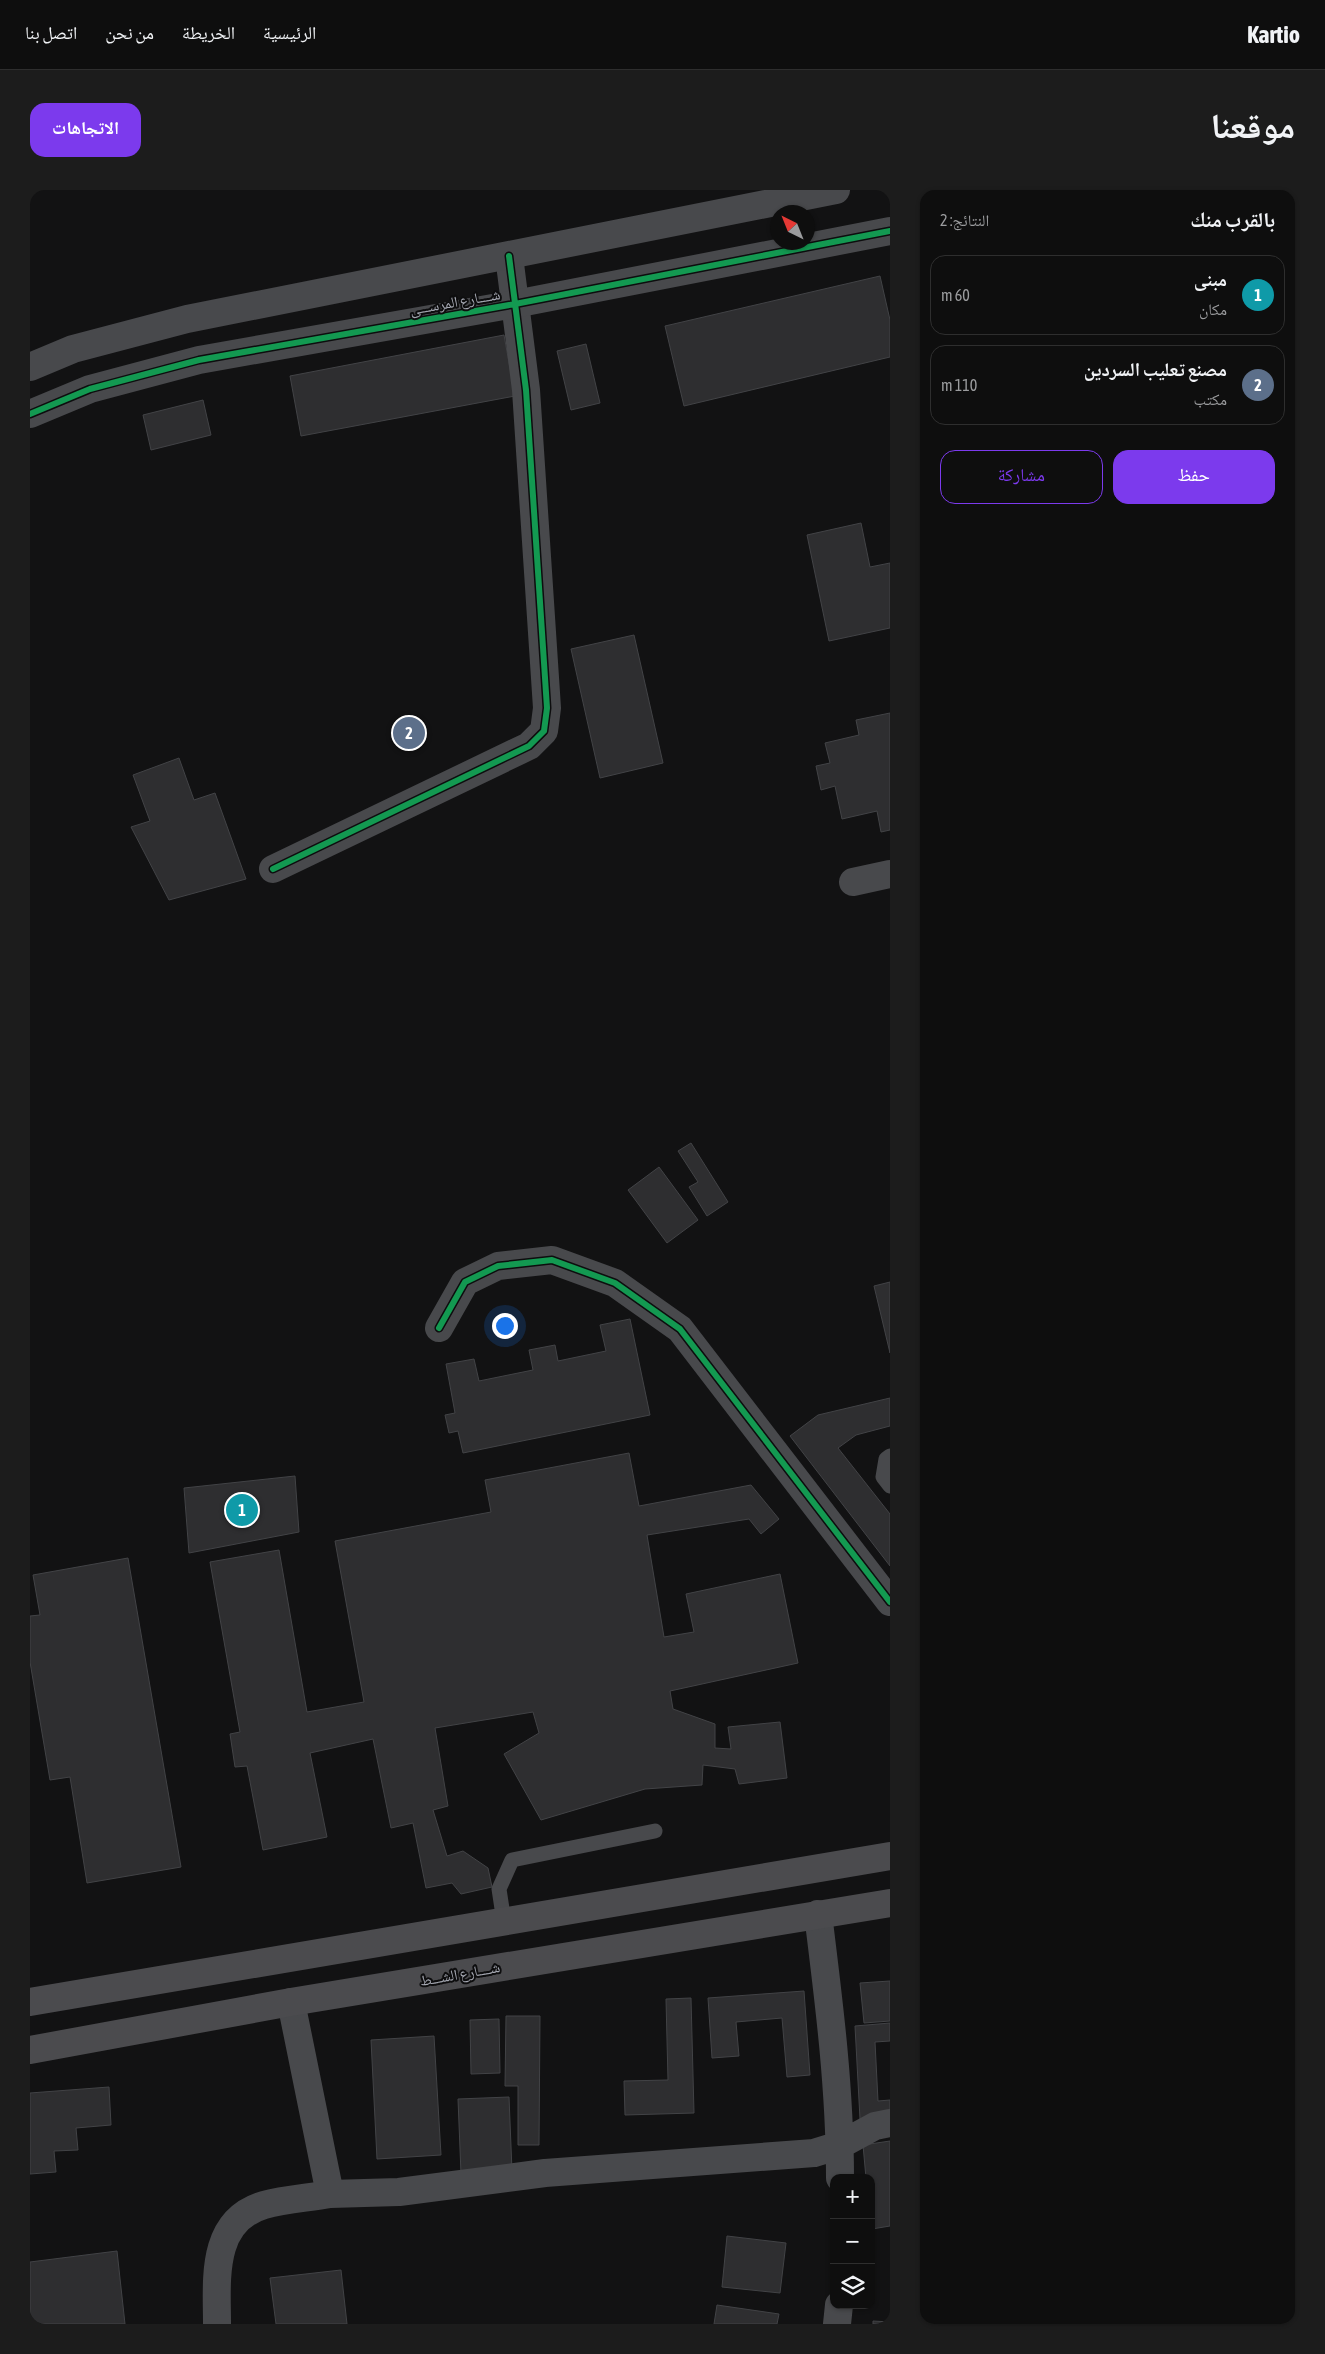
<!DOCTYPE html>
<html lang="ar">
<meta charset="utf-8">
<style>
:root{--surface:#0e0e0e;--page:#1c1c1c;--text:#f1f3f6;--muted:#9b9c9e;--line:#2e2e2e;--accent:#7c3aed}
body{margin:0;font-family:"Asap Condensed","Noto Naskh Arabic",sans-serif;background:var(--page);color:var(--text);direction:rtl}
.controls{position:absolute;right:15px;bottom:15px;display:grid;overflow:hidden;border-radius:10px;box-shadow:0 1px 4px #0004}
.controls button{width:45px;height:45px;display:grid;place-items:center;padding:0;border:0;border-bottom:1px solid var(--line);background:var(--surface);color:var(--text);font:25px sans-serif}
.compass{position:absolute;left:740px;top:15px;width:45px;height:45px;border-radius:50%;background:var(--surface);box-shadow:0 1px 4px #0004;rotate:317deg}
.you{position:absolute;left:474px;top:1135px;width:18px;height:18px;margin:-12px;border:4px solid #fff;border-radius:50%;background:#1a73e8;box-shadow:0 0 0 8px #1a73e833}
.badge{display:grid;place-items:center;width:32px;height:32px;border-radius:50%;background:var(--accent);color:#fff;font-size:16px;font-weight:700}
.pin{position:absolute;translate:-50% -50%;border:2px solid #fff;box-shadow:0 1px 5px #0006}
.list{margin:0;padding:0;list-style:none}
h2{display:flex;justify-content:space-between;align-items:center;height:65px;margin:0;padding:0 20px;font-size:21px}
h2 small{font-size:16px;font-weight:400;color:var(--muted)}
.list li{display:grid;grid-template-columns:32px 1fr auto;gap:15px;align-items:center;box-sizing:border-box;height:80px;margin:0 10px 10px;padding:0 10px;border:1px solid var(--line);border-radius:15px}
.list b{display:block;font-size:19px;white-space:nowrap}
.list p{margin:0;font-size:16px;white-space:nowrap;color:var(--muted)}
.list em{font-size:16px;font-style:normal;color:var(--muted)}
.actions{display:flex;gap:10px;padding:15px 20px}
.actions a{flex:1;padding:11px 0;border:1px solid var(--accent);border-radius:15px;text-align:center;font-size:18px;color:var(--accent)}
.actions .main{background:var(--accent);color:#fff}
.icon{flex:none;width:28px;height:28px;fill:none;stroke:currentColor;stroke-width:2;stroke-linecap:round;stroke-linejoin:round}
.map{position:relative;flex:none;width:860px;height:2134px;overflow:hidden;direction:ltr;border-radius:15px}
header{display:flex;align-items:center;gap:30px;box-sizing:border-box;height:70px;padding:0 25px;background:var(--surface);border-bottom:1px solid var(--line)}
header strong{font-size:24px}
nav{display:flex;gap:28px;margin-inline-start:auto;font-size:18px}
.intro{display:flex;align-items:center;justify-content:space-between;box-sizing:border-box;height:120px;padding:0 30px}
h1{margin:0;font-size:35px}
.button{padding:12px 22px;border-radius:15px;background:var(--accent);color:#fff;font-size:18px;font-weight:700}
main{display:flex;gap:30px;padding:0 30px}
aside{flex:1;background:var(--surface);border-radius:15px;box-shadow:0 1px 4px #0004}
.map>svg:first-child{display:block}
.building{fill:#2e2e30;stroke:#424346}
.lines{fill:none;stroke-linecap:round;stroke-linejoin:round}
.service{stroke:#48494c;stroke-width:15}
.minor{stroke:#48494c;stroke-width:28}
.tertiary{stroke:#48494c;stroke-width:28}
.primary{stroke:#4b4b4e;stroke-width:28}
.cycleway-casing{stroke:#0d0d0e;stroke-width:9}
.cycleway{stroke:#139951;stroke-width:6}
.labels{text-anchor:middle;stroke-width:4;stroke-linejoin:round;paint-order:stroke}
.street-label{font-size:15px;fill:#a5a8b2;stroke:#0d0d0e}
</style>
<header>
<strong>Kartio</strong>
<nav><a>الرئيسية</a><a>الخريطة</a><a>من نحن</a><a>اتصل بنا</a></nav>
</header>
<div class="intro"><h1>موقعنا</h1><a class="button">الاتجاهات</a></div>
<main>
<aside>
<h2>بالقرب منك<small>النتائج: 2</small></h2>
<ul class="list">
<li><span class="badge" style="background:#0f9aa8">1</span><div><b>مبنى</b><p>مكان</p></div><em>60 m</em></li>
<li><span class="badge" style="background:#5c6f8a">2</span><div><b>مصنع تعليب السردين</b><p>مكتب</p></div><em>110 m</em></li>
</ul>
<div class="actions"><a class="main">حفظ</a><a>مشاركة</a></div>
</aside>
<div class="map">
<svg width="860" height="2134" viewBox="0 0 860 2134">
<rect width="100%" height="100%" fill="#121213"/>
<path class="building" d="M850,86L860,130V167L654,216L635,136Z
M474,145L485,206L271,246L260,186Z
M556,154L570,213L541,220L527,161Z
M173,210L181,245L121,260L113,225Z
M831,333L840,377L860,373V438L799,451L777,345Z
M604,445L633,573L570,588L541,459Z
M860,523V640L851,642L847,621L812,629L805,596L791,600L786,576L800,573L795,553L829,545L826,530Z
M149,568L164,610L185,603L216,689L139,710L101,637L120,631L103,585Z
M661,953L698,1012L677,1026L659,997L668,992L648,961Z
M629,977L668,1030L637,1053L598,1000Z
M860,1092V1163L844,1096Z
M600,1129L620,1225L433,1263L428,1241L419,1243L415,1225L425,1223L416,1174L444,1169L449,1191L503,1180L499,1160L525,1155L528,1171L576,1161L570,1135Z
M860,1208V1236L826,1245L808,1258L860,1324V1376L760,1246L788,1225Z
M599,1263L609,1316L721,1295L749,1329L731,1344L719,1329L617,1345L634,1447L664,1442L656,1404L750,1384L768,1473L640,1501L643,1519L685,1534V1558L701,1559L698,1537L750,1532L757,1588L709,1594L705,1579L673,1575L672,1595L615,1599L511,1630L474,1564L509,1543L503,1522L405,1538L418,1616L403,1620L417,1666L433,1661L458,1678L462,1697L431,1704L422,1693L396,1698L383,1633L361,1638L343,1549L280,1563L297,1647L233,1660L217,1576L205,1577L200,1544L210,1542L180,1372L249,1360L277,1522L334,1512L305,1351L461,1322L455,1290Z
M265,1286L269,1342L159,1363L154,1298Z
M98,1368L151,1677L57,1693L40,1587L20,1590L0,1472V1426L10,1425L3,1385Z
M860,1791V1831L834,1833L830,1793Z
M774,1801L780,1885L757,1887L752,1828L706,1832L709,1866L682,1868L678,1808Z
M661,1808L664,1923L595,1925L594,1891L638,1890L636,1809Z
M476,1826H510L509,1955H488V1896H475Z
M469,1829L470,1883L441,1884L440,1830Z
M860,1833V1851L845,1852L848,1911L860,1910V1927L830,1929L825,1836Z
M404,1846L411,1965L347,1969L341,1850Z
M79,1897L81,1935L46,1938L48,1960L24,1961L26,1982L0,1984V1903Z
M479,1907L482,1981L431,1984L428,1909Z
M860,1951V2036L842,2039L841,1988H836L833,1955Z
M697,2046L756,2053L750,2103L692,2097Z
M87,2061L95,2134H0V2072Z
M311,2080L317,2134H246L240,2088Z
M687,2115L749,2124L747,2134H684Z
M843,2131L860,2132V2134H843Z"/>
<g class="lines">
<path class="service" d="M860,1266L856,1269L853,1287L860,1296
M474,1732L469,1699L482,1670L625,1641"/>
<path class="minor" d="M243,679L499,556L514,541L517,518L496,200L479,66
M823,692L860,684
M409,1138L435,1092L468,1076L522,1070L585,1093L650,1139L860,1412
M788,1724C799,1812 810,1899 810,1988
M300,2004L369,2002L515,1983L784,1963L810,1955L845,1936L860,1933
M187,2134C187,2090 180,2031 234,2015C255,2009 278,2008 300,2004L261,1812
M807,2134L809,2115"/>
<path class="tertiary" d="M0,177L43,159L157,129L806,0
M0,224L60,199L169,170L485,114L860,41"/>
<path class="primary" d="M0,1812L860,1666
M0,1860L261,1812L860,1713"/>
<g class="cycleway-casing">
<path id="cycleway" d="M0,224L60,199L169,170L485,114L860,41
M243,679L499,556L514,541L517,518L496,200L479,66
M409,1138L435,1092L468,1076L522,1070L585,1093L650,1139L860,1412"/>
</g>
<use href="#cycleway" class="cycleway"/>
</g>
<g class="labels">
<g class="street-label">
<text transform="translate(425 112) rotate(-10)" y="5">شــــارع المرســـى</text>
<text transform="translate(430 1784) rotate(-10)" y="5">شــــارع الشـــط</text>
</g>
</g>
</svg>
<div class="controls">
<button>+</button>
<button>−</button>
<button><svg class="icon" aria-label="layers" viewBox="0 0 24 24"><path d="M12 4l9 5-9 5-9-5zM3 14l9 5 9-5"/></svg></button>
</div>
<svg class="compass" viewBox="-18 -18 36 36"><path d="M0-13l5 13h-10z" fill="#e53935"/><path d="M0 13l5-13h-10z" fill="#9b9c9e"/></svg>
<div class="you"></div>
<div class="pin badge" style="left:212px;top:1320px;background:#0f9aa8">1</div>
<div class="pin badge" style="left:379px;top:543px;background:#5c6f8a">2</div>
</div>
</main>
